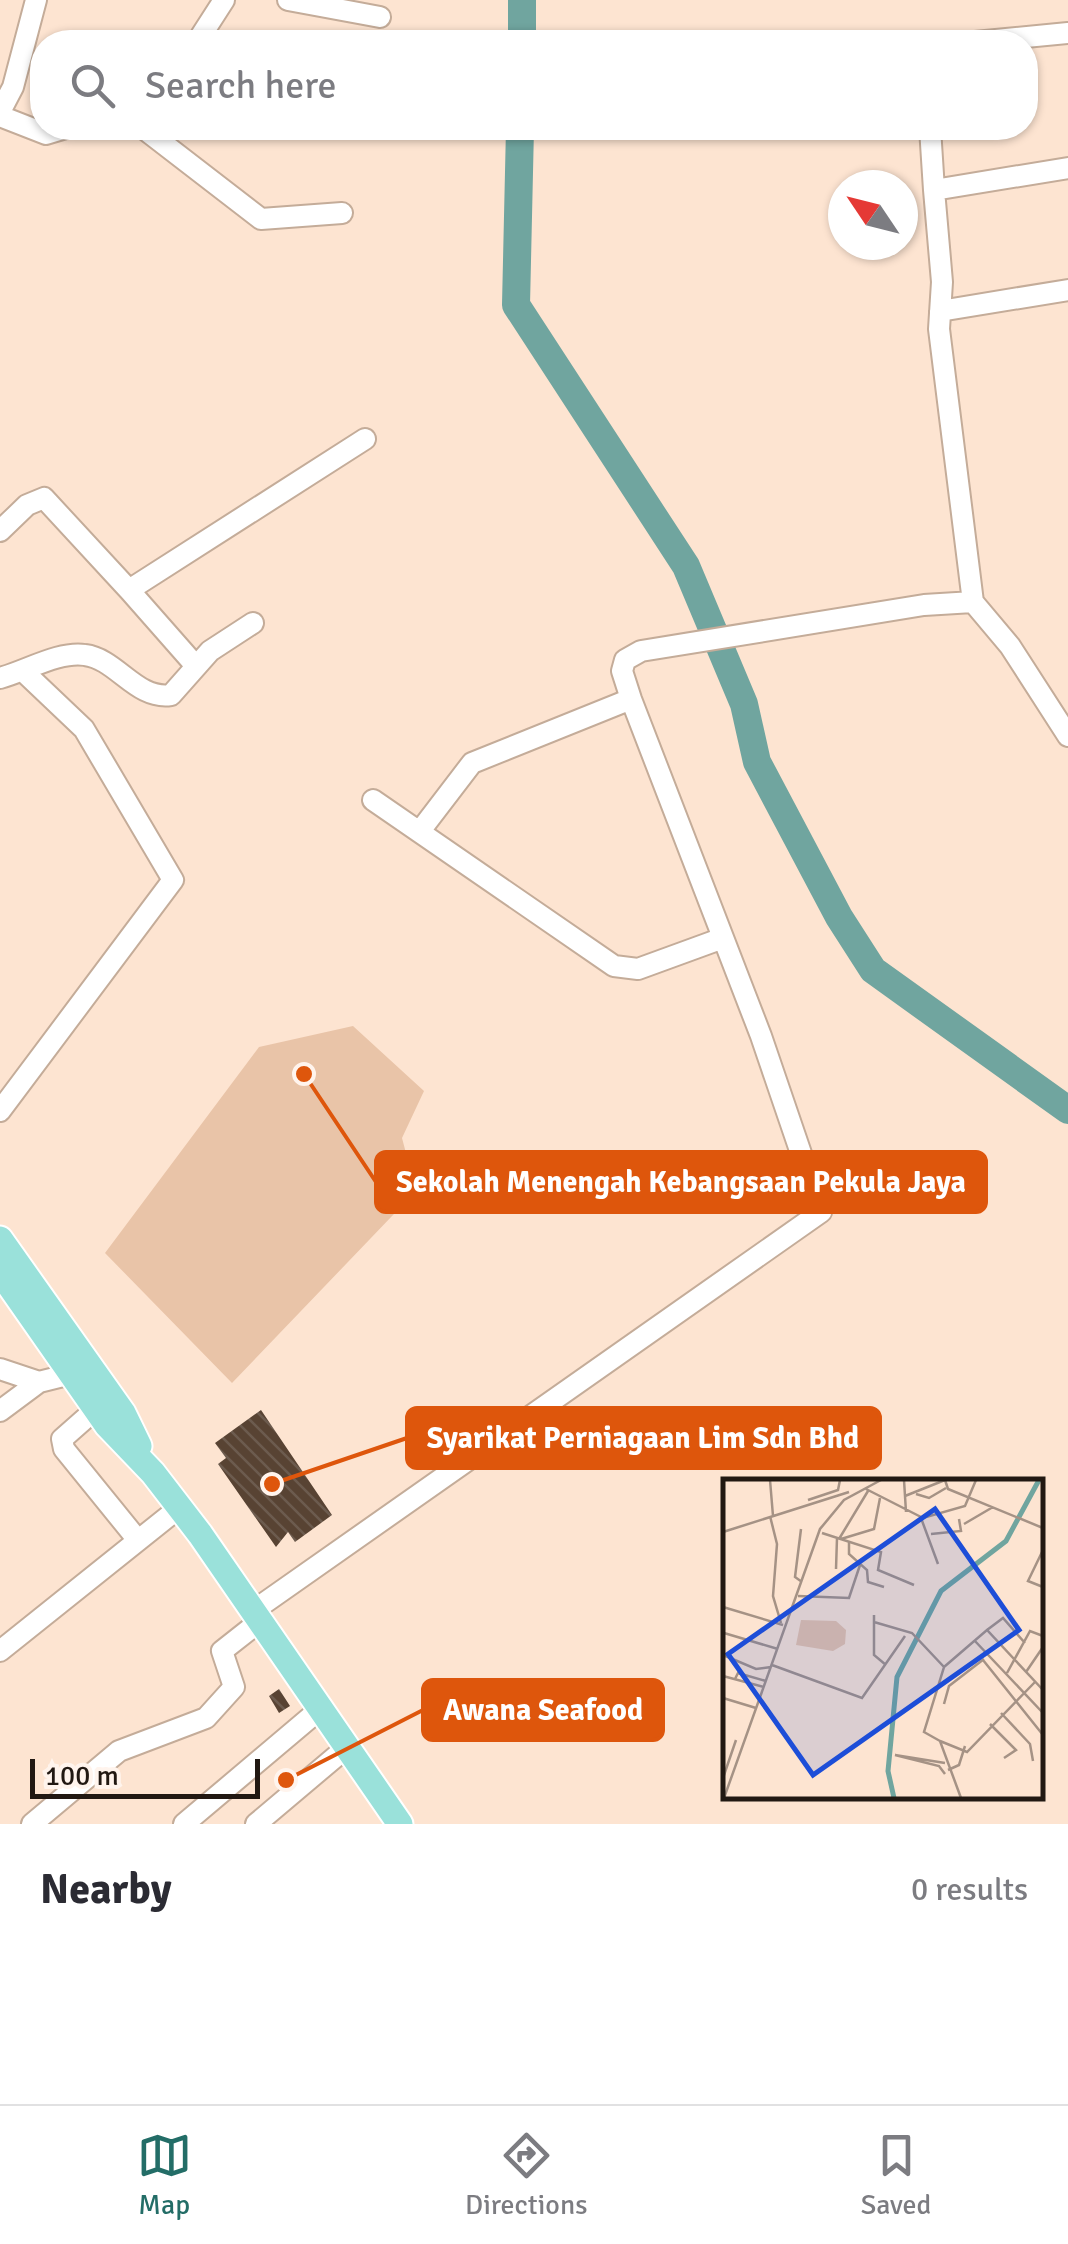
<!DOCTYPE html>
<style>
:root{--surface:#fff;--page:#f2f2f3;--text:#2b2b33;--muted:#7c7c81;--line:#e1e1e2;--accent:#236d67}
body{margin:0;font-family:Signika,sans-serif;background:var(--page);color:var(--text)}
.compass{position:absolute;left:828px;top:170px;width:90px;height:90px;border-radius:50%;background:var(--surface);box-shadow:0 2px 8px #0004;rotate:305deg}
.scale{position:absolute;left:30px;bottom:25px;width:230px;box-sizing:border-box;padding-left:10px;border:5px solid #211812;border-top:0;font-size:28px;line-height:35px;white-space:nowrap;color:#211812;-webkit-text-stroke:8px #fff4ed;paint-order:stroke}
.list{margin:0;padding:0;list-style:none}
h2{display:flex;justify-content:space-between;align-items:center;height:130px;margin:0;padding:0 40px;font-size:42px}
h2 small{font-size:32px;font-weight:400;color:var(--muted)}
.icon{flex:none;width:55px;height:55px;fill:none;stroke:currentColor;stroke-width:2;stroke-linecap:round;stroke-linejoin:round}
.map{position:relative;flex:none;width:1068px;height:1824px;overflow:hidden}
.search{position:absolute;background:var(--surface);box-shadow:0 2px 8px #0004;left:30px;right:30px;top:30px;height:110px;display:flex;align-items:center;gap:25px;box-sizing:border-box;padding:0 35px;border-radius:40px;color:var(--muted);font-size:38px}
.sheet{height:280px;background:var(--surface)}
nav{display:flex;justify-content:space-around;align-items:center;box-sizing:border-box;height:140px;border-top:2px solid var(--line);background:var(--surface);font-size:28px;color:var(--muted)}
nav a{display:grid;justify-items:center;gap:5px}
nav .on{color:var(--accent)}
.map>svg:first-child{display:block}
.green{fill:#e9c4a8}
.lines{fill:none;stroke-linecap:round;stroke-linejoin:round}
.river{stroke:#70a59f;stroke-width:28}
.building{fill:url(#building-back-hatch)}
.minor-casing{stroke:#c4ac99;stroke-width:24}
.major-casing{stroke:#fff;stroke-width:29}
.minor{stroke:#fff;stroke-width:20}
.major{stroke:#9ae1da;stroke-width:25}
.inset-river{fill:none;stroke:#70a59f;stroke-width:5}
.inset-road{fill:none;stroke:#a59285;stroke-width:2.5}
.view{fill:#1d4ed8;fill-opacity:0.15;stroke:#1d4ed8;stroke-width:5}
.inset-edge{fill:none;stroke:#211812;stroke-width:5}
.leader{fill:none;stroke:#de560c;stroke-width:4}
.callout-dot{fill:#de560c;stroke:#fff4ed;stroke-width:4}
.callout{fill:#de560c;stroke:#de560c;stroke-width:4}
.callout-label{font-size:30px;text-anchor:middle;font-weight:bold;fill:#fff}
</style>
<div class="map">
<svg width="1068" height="1824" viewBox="0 0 1068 1824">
<defs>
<pattern id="building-back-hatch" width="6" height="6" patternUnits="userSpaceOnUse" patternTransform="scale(2.5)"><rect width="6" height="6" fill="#584333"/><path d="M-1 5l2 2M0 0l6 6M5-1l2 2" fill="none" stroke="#6c5b4e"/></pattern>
</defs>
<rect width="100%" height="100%" fill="#fde4d1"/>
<path class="green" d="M353,1026L424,1091L402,1138L416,1191L232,1383L105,1253L259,1047Z"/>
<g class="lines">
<path class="river" d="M522,42V0
M520,128L516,305L686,566L744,704L757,762L839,917L873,970L1068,1110"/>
</g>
<path class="building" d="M261,1410L332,1515L295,1542L288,1532L276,1547L218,1464L226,1458L215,1443Z
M279,1689L290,1706L279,1713L269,1696Z"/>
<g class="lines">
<g class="minor-casing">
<path id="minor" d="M288,0L380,17
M197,42L224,0
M975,42L1068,33
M0,112L13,87L36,0
M0,116L46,134L66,128
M143,128L261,219L342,213
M930,128L934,190
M940,311L1068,290
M0,531L27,505L44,498L129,590L365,439
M129,590L195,665
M973,602L939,329L942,282L934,190L1068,168
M0,678C26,671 59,651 85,655C117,659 136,700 171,695L210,651L253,623
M373,800L614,966L638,969L723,938
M420,831L472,763L631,699
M0,1111L173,880L84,729L24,672
M0,1369L39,1382
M96,1409L62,1439L64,1449L137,1539
M0,1411L39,1382L71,1374
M253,1611L821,1212L761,1036L631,699L622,671L625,660L641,651L924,605L973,602L1010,646L1068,736
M0,1651L180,1507
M32,1824L119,1751L206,1718L234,1687L222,1651L260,1621
M184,1824L319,1710
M256,1824L346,1748"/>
</g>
<g class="major-casing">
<path id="major" d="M0,1239L123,1413L139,1446
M0,1272L107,1425L153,1473L200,1534L400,1824"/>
</g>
<use href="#minor" class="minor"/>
<use href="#major" class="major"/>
</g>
<g transform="translate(723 1479)">
<rect width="320" height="320" fill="#fde4d1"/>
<path d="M78,141L113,142L123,151L122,165L110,172L73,166Z" fill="#e9c4a8"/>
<path class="inset-river" d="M171,319L165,292L174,198L218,112L283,62L316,1"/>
<path class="inset-road" d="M47,1L50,37M181,1L183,33M222,1L225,10L320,49M143,10L200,39L242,27L253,1M193,15L206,19L223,9M182,17L222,1M85,21L115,11L117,1M47,37L54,65L50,117L58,144M198,39L215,85M241,45L270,28M78,50L72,98L79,103M0,53L126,13M99,54L158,73L155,91L191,106M208,55L238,52L236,40M116,60L145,12M118,60L151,50L157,19M126,63V75L144,91L145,103L161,108M320,71L305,102L320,108M113,90L114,59M75,117L126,119L137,86M0,128L60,146M151,136V176L163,186M151,143L189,154L221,188L201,253L217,262L238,319M264,151L280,139L302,164M1,154L55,170M251,161L320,234M0,176L33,190L48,188M260,181L320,256M49,186L139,219L182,157M221,188L264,151L320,211M303,193L320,168M284,194L307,152L320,157M0,197L41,208M12,200L15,194L43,202M0,219L33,229M221,225L226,207L261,180M278,234L307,265L310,282M267,245L293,271L281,279M217,262L244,273L312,203M222,284L172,276L216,287L222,295M225,291L236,286L242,267M0,299L13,261M1,319L97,50L121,21L158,1"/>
<path class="view" d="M212,30L296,151L90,296L5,175Z"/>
<rect width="320" height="320" class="inset-edge"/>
</g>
<path class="leader" d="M304 1074L376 1182M272 1484L407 1438M286 1780L423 1710"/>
<g class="callout-dot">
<circle cx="304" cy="1074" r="10"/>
<circle cx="272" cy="1484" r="10"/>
<circle cx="286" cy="1780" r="10"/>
</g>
<g class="callout">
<rect x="376" y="1152" width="610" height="60" rx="10"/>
<rect x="407" y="1408" width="473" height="60" rx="10"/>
<rect x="423" y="1680" width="240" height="60" rx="10"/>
</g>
<g class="callout-label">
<text x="681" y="1192">Sekolah Menengah Kebangsaan Pekula Jaya</text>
<text x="643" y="1448">Syarikat Perniagaan Lim Sdn Bhd</text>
<text x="543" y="1720">Awana Seafood</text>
</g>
</svg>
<svg class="compass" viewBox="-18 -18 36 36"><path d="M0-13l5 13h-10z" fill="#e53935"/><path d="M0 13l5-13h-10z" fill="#7c7c81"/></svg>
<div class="scale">100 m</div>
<div class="search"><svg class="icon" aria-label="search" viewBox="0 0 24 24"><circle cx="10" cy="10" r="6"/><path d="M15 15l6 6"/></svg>Search here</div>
</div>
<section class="sheet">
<h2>Nearby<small>0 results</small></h2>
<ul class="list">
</ul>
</section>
<nav>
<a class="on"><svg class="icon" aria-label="map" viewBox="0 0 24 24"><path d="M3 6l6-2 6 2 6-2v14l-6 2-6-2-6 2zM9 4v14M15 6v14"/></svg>Map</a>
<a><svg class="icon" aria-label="directions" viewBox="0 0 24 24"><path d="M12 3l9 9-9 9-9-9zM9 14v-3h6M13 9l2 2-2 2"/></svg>Directions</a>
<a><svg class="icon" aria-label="saved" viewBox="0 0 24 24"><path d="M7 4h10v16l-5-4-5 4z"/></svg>Saved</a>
</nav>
